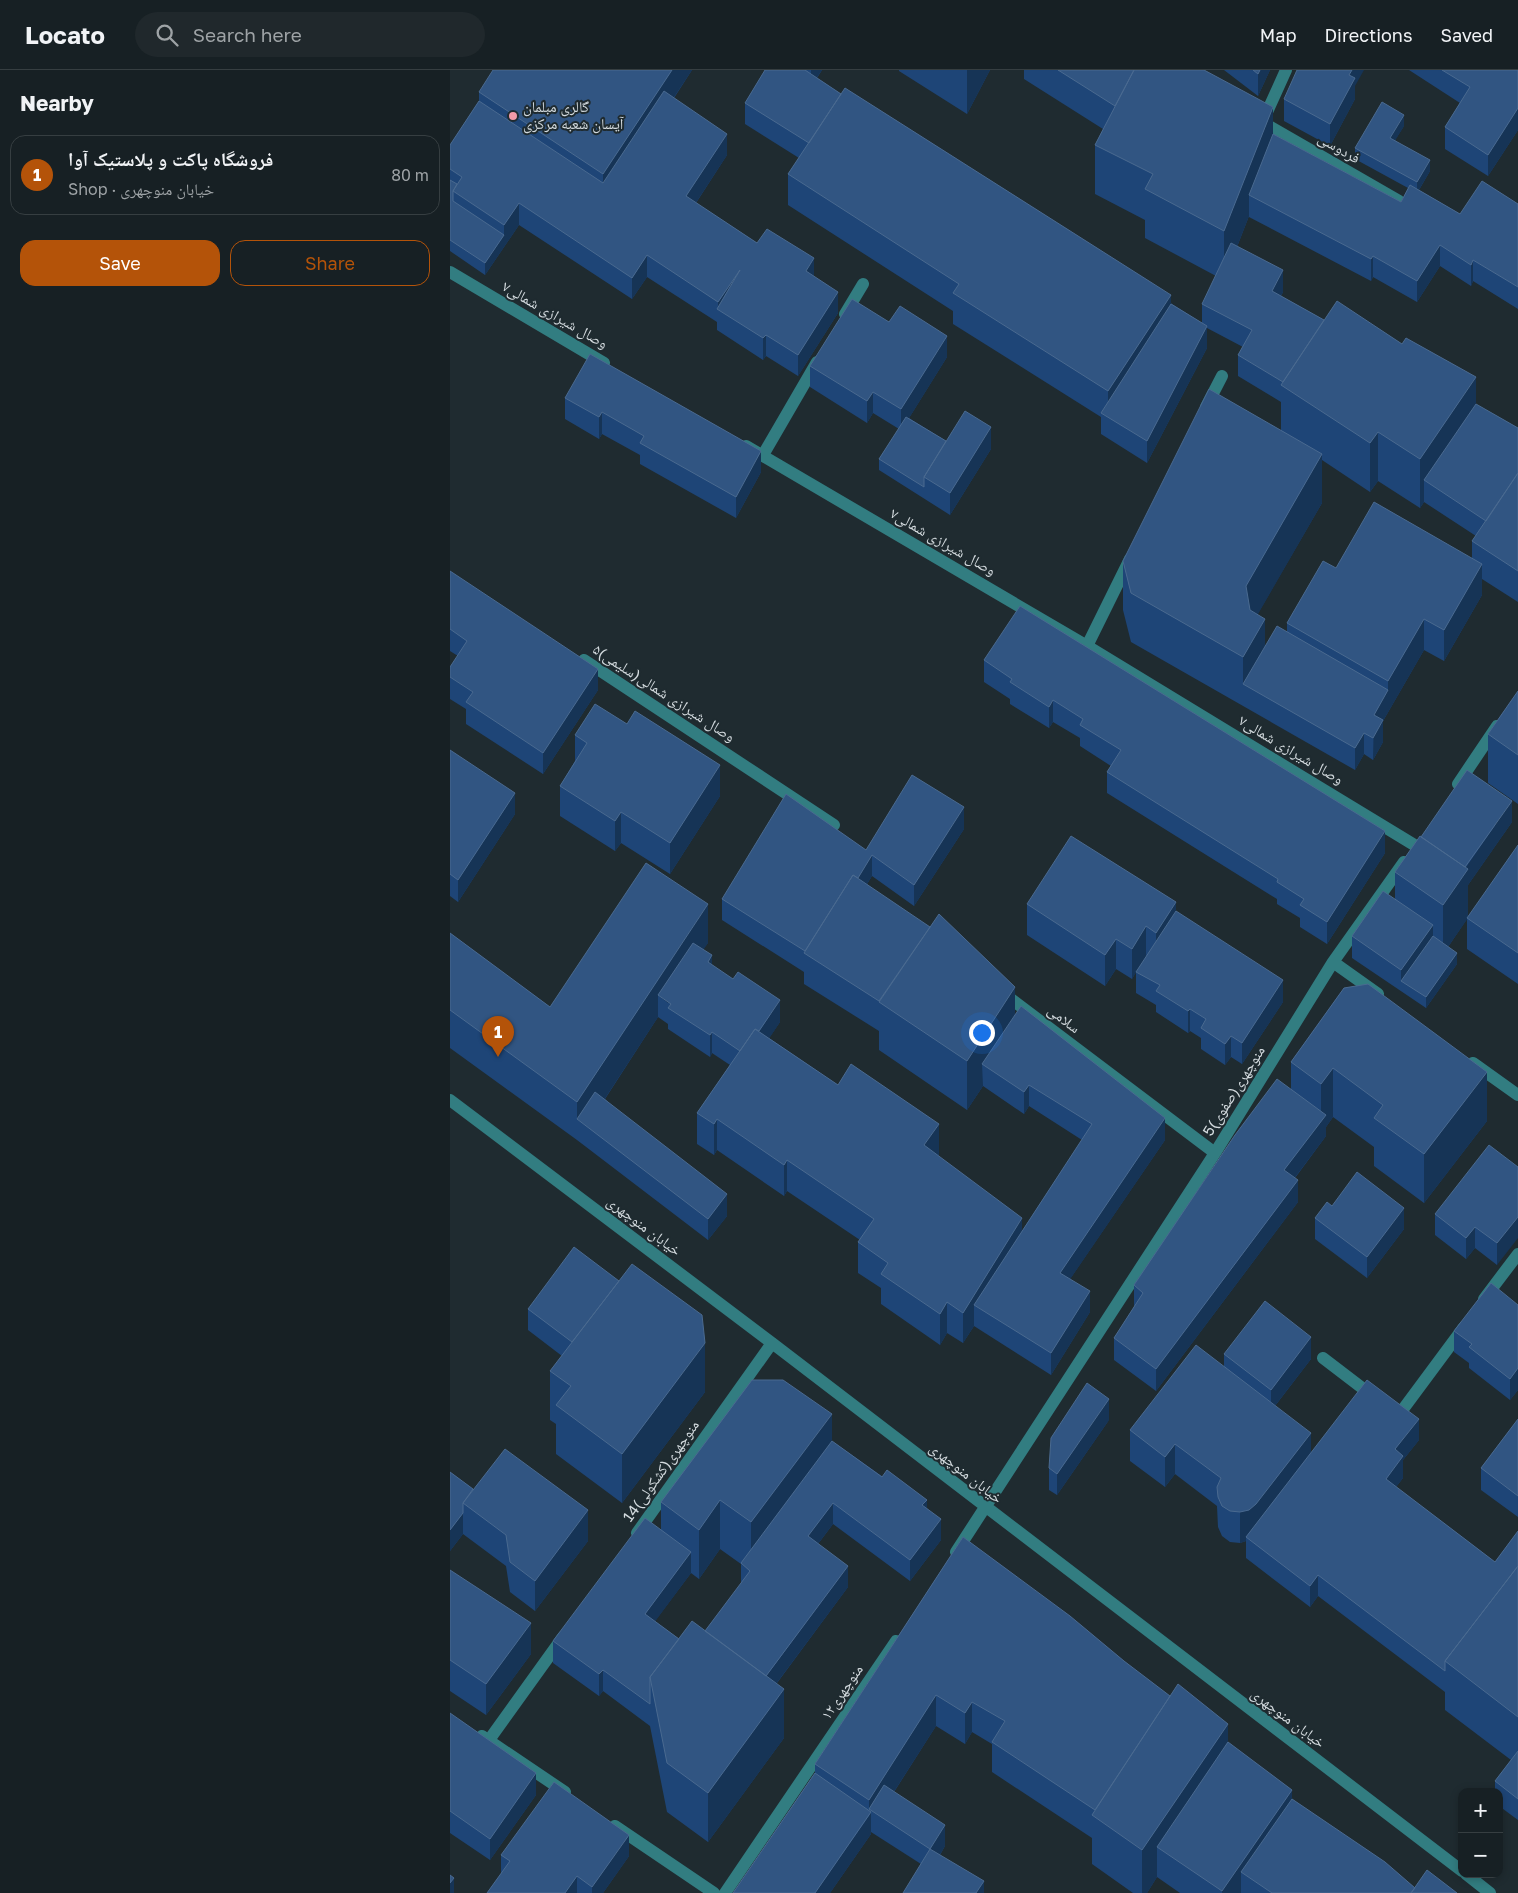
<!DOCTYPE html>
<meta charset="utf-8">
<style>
:root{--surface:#172024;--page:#20282c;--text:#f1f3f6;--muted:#9ea3a6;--line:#363e41;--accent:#b45309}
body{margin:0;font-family:"Golos Text","Noto Naskh Arabic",sans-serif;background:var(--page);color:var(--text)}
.controls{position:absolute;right:15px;bottom:15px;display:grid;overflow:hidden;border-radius:10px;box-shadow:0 2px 8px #0003}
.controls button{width:45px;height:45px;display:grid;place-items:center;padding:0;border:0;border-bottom:1px solid var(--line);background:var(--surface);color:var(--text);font:25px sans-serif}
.you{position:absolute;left:531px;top:962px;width:18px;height:18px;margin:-12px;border:4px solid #fff;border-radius:50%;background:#1a73e8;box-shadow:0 0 0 8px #1a73e833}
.badge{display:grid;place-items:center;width:32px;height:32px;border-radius:50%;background:var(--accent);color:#fff;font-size:16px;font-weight:700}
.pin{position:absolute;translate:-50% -41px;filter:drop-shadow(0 1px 2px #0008)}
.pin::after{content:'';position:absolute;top:26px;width:18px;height:15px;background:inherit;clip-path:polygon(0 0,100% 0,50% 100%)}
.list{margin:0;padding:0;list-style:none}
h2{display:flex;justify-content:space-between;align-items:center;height:65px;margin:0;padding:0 20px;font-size:21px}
h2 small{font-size:16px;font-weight:400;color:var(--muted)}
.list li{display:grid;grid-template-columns:32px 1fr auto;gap:15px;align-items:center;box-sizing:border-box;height:80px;margin:0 10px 10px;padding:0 10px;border:1px solid var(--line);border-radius:15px}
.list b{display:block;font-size:19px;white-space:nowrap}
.list p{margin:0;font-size:16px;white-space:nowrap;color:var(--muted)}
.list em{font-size:16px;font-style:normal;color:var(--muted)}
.actions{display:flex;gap:10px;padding:15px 20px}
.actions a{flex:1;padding:11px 0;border:1px solid var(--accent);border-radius:15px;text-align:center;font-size:18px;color:var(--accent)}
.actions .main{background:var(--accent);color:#fff}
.icon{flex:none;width:28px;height:28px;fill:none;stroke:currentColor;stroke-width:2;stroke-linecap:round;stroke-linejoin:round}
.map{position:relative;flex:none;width:1068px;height:1823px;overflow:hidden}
header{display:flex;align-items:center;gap:30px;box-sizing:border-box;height:70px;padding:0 25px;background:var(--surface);border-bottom:1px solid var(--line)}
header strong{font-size:24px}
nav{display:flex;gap:28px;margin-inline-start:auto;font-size:18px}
.search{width:350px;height:45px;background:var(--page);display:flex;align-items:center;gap:12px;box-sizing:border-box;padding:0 18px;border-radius:28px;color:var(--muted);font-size:19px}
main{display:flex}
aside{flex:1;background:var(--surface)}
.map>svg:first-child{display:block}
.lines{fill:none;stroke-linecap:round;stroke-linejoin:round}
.minor{stroke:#327d81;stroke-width:12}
.wall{fill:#1e4577;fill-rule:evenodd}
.shaded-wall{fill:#163456}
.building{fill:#315582;stroke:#4a6a90}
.poi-dot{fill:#f39aa8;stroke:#1f2b30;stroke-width:2}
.labels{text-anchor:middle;stroke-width:4;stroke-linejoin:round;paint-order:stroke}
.poi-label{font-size:15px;fill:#d3dade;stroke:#1f2b30;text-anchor:start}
.street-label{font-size:15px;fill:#d3dade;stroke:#1f2b30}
</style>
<header>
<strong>Locato</strong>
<div class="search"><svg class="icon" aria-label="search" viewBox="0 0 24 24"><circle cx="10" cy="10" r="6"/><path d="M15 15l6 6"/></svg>Search here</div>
<nav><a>Map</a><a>Directions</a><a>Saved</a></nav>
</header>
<main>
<aside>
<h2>Nearby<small></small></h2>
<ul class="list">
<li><span class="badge">1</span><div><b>فروشگاه پاکت و پلاستیک آوا</b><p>Shop · خیابان منوچهری</p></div><em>80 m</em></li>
</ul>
<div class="actions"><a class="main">Save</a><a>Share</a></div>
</aside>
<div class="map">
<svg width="1068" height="1823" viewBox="0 0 1068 1823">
<rect width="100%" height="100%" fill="#1f2b30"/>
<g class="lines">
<path class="minor" d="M810,51L949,131
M813,51L836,0
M0,202L154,293
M395,244L413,214
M756,337L772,306
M296,376L637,576L966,776
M313,385L367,292
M637,576L680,489
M134,590L384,755
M1008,714L1047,656
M883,892L928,924
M553,923L765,1083
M1023,993L1068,1025
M0,1030L322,1273L1012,1801
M1034,1229L1068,1184
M873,1288L924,1327
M942,1341L948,1346L1014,1257
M187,1463L322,1273
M506,1482L765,1083L883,892L954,792
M32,1666L115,1722
M39,1670L113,1567
M165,1756L264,1823
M1016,1804L1040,1823
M275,1823L446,1571"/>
</g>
<path class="wall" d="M242,0L224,28L277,85L246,133L307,173L364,207L388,243L348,306L316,286L313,290L267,260V252L197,207L182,229L69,155L35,205L0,181V75L29,31V22Z
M315,0H372L367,8L391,24L752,253V234L766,206L695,168V150L645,124V75L653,59L574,9V0H754L823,64L951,132L958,118L905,89V78L954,56L945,70L980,101L969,120L1010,144L1068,134V239L1023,211L1021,216L990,196L967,232L923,207L921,211L799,147V146L787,177L833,222L831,226L874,250L1068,358V532L1032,509V525L994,591L974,580L933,651V672L923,690L914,684L905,700L681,572L673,540V491L831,361V332L788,306V285L793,277L757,258V278L697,393L651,364V347L503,254V241L338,135V104L349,88L295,54V33ZM872,390L920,422L928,411L970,438L974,432L1026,466L1022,471V488L837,553V562L815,576L807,545L872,433Z
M449,0H540L517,44L449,1Z
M774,0H820L808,26Z
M959,0H1068V60L1038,106L995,79V57L1010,33Z
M905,16V29L880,76L834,51V29Z
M439,252L497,287L459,348L496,371L541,379L500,445L429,400V389L449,359L423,343L417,353L360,317V296Z
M115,328L311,402L286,448L190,394V385L152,364L149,369L115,349Z
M0,501L148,620L93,704L16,654V639L0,629V597L8,586L0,581Z
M534,590L935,783L877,874L850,857V848L827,834V829L657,723V702L661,696L630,676V668L603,652L599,658L560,634V629L534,612Z
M1068,621V734L1038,713V664Z
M125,665L270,726L220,804L171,773L165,781L110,746V716L125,691Z
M0,680L65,744L8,832L0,826Z
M1062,752L1018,815V847L1068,775V914L1017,879V849L998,877L1007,894L976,938L902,888V866L945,829V802L971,767Z
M514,759L464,836L422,806L417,814L565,944L715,1070L620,1209L640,1242L601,1305L524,1256L513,1273L497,1263L490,1275L431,1234V1218L408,1203V1172L410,1170L337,1121L334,1126L267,1080L264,1085L247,1074V1043L280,995L262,983L260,987L218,959V954L208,947L155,1029L277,1146L258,1170L127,1070L0,978V863L100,937L258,873L253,879L262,895L330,952L319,968L489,1084L488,1086L572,1161L632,1070L579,1036L574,1044L533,1016L517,1040L429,980V961L354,914V902L272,850V829L416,780Z
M577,834L726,841L833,932L792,994L781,987L775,995L751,979V968L740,961L738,963L706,942V935L686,923V902L682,909L666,899L655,916L577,865Z
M894,918L1037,1051L974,1133L924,1096V1077L883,1047L876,1057V1066L845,1108L848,1132L706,1321L664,1290V1268L684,1237V1215L841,1020V992Z
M1068,1097L1047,1195L1025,1178L1016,1189L985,1165V1144Z
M865,1148L954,1159L917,1208L865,1169Z
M1068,1235V1320L1060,1330L1019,1298V1293L1004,1282V1261Z
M78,1239L255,1322L172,1433L106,1384V1354L100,1350V1301L112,1286L78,1260Z
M774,1284L861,1289L825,1336L861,1383L969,1370L953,1390V1408L946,1417L1045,1492L1068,1461V1750L1049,1736V1722H1045V1711L1061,1690L995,1640V1622L868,1526L860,1537L796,1488V1471L790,1473L780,1472L772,1466L768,1457L767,1436L725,1404L715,1417L680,1391V1360L774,1296Z
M1068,1349V1447L1031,1420V1398Z
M659,1350L607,1425L599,1420V1398Z
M382,1371L477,1438L491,1470L460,1511L383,1454L368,1474L398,1517L327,1613L334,1668L258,1772L217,1742L200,1656L153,1621L149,1626L103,1593V1571L211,1459V1432ZM270,1479L291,1494V1514L255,1561L229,1569L205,1551L241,1503L249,1509Z
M0,1402L23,1419L138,1471L85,1541L60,1522L56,1496L13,1464L0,1481Z
M513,1467L778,1672L842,1729L965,1818L1007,1823H730L707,1807L697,1823H683L642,1794V1768L542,1702V1674L522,1662L515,1674L486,1656L444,1722L495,1776L490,1785L534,1823L471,1794L421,1762V1764L380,1823H283L365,1703V1694Z
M0,1500L81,1584L36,1645L0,1621Z
M0,1643L86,1725L40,1790L0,1763Z
M51,1785L179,1786L153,1823H37L51,1804Z"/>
<path class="shaded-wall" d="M222,0H242L153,134V104Z
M361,0H372L361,16Z
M517,0H540L517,44Z
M810,0H820L808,26V4Z
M902,0H914L905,16V29L880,76V54L899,5Z
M823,37V86L799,125V146L774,210V161Z
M1068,38V60L1038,106V85Z
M954,45V56L940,79V68Z
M277,64V85L236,148V126Z
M980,90V101L967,123V112Z
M69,133V155L54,177V155Z
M54,165V177L35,205V193Z
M990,175V196L967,232V211Z
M197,185V207L182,229V208Z
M923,186V207L921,211V189Z
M364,188V210L356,201Z
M1023,190V211L1021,216V195Z
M290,200L268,240V232Z
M833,200V222L822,242V221Z
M388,222V243L348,306V285Z
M721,225V256L658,348V321Z
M757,256V278L697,393V371Z
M316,265V286L313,290V268Z
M497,266V287L451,361V339Z
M1026,307V356L974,410V432L970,438V389Z
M423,322V343L417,353V331Z
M152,342V364L149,369V347Z
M541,357V379L500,445V423Z
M928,362V411L920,422V373Z
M311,381V402L286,448V427Z
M872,384V433L796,565V516Z
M1032,494V525L994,591V560Z
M815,549V598L793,614V587Z
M974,549V580L933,651V672L923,690L924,645L938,620V611Z
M148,599V620L93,704V683Z
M603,630V652L599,658V637Z
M914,663V684L905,700V678Z
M270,695V726L220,804V773Z
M65,723V744L8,832V810Z
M1062,731V752L1018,815V848L993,884V835L1003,816Z
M514,737V759L464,836V815Z
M171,742V773L165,781V751Z
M935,761V783L877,874V852Z
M422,785V806L368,892L359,884Z
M726,832V862L706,894V863Z
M258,834V873L218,933L208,925V947L137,1056L127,1049V1032Z
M983,855V877L951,911V900Z
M696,856V887L682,909V879Z
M666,869V899L655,916V885Z
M1007,883V894L976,938V927Z
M262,885V907L258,892Z
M833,910V932L792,994V973Z
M565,917V966L532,994L533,1016L517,1040V991Z
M330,930V952L295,1005V983Z
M740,939V961L738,963V941Z
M262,962V983L260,987V965Z
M781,966V987L775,995V974Z
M883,998V1047L876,1057V1066L834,1122V1100L871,1051V1014Z
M1037,1002V1051L974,1133V1084Z
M579,1015V1036L574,1044V1022Z
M715,1048V1070L610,1224V1203Z
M267,1049V1080L264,1085V1054Z
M489,1054V1084L474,1106V1075Z
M337,1090V1121L334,1126V1095Z
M848,1110V1132L706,1321V1299Z
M277,1124V1146L258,1170V1149Z
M954,1138V1159L917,1208V1187Z
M1068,1147V1168L1047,1195V1173Z
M572,1148V1179L524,1235V1256L513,1273V1243Z
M1025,1157V1178L1016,1189V1168Z
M640,1221V1242L601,1305V1283Z
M497,1232V1263L490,1275V1244Z
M861,1267V1289L821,1341V1320Z
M255,1273V1322L172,1433V1384Z
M1068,1298V1320L1060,1330V1309Z
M659,1329V1350L607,1425V1404Z
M382,1344V1393L301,1501V1452Z
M969,1349V1370L953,1390V1408L936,1430V1409L945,1379Z
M861,1363V1393L796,1467V1471L790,1473V1442Z
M725,1374V1404L715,1417V1387Z
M270,1430V1479L249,1509V1460Z
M477,1430V1451L472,1435Z
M383,1433V1454L358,1487V1466Z
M138,1440V1471L85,1541V1511Z
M13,1443V1464L0,1481V1460Z
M491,1449V1470L460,1511V1490Z
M241,1482V1503L195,1565V1544Z
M398,1496V1517L303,1645V1624Z
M868,1505V1526L860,1537V1516Z
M81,1553V1584L36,1645V1614Z
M153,1600V1621L149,1626V1604Z
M334,1619V1668L258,1772V1723Z
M486,1625V1656L429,1745L419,1739V1746L421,1742V1764L380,1823H365L419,1746V1730Z
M522,1632V1662L515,1674V1643Z
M778,1654V1702L707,1777V1807L697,1823H692V1780Z
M86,1703V1725L40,1790V1769Z
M842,1720V1750L791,1802V1823H772V1821Z
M495,1755V1776L480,1801V1779Z
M179,1765V1786L153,1823H142V1817Z
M127,1806V1823H115Z
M4,1808V1823H0V1813Z
M534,1811V1823H526Z"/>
<path class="building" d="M43,0H222L153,104L29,22Z
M315,0H355L391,24L359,73L295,33Z
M608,0H684L665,36Z
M684,0H754L823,37L774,161L695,119L703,104L645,75Z
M803,0H810L808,4Z
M847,0H902L899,5L905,8L880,54L834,29Z
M992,0H1068V38L1038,85L995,57L1020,17Z
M395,18L721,225L658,321L503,223L509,214L338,104Z
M214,21L277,64L236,126L307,173L317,159L364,188L356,201L388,222L348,285L316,265L313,268L267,239L290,200L268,232L197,185L182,208L69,133L54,155L3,121L12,107L0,99V75L29,31L153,113Z
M932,32L954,45L940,68L980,90L967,112L905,78Z
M823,64L951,132L960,115L1010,144L1032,111L1068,134V217L1023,190L1021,195L990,175L967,211L923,186L921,189L799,125Z
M0,110L7,114L3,121V131L54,165L35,193L0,170Z
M781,173L833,200L822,221L874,250L833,312L788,285L802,260L752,234Z
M402,229L439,252L450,236L497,266L451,339L423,322L417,331L360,296Z
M887,231L952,274L956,268L1026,307L970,389L928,362L920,373L831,315Z
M721,234L757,256L697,371L651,343Z
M140,284L311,381L286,427L190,373L194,366L152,342L149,347L115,328Z
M759,319L872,384L796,516L800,540L815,549L793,587L681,523L673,491Z
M1026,334L1068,358V403L1036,451L974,410Z
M515,341L541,357L500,423L474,407Z
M456,347L496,371L474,407V417L429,389Z
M1068,403V501L1022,471Z
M924,432L1032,494L994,560L974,549L938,611L837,553L873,491L886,498Z
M0,501L148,599L93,683L16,632L23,622L0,607V597L17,571L0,559Z
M570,536L935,761L877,852L850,835L854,829L827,812L828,809L657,702L671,680L630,655L633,649L603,630L599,637L560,612L562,609L534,590Z
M827,556L938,620L924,645L933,650L923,668L914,663L905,678L793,614Z
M1068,621V685L1038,664Z
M145,634L177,654L185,641L270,695L220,773L171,742L165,751L110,716L137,673L125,665Z
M0,680L65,723L8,810L0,804Z
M1017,700L1062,731L1015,797L971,767Z
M462,705L514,737L464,815L422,785L408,808L403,805L355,881L272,829L336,724L416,780Z
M621,766L726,832L706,863L696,856L682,879L666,869L655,885L577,834Z
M970,766L1018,799L993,835L945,802Z
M1068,775V883L1017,848Z
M196,793L258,834L127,1032L0,940V863L100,937Z
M403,805L480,857L429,931L354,883Z
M933,821L983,855L951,900L902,866Z
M726,841L833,910L792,973L781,966L775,974L751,958L756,949L740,939L738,941L706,921L710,915L686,902Z
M489,844L565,917L517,991L429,932Z
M983,866L1007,883L976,927L951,911Z
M243,873L262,885L258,892L283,909L288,902L330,930L309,961L305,959L290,981L262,962L260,965L218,938L221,934L208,925Z
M918,914L1037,1002L974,1084L924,1048L933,1035L883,998L871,1014L841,992L894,918Z
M571,936L715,1048L610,1203L640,1221L601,1283L524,1235L642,1054L579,1015L574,1022L532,994Z
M305,959L388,1015L401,994L489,1054L474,1075L572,1148L513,1243L497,1232L490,1244L431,1204L438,1193L408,1172L424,1149L337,1090L334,1095L267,1049L264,1054L247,1043Z
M827,1009L876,1045L834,1100L848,1110L706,1299L664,1268L693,1223L684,1215L785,1065Z
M145,1022L277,1124L258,1149L127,1049Z
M1039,1075L1068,1097V1147L1047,1173L1025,1157L1016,1168L985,1144Z
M907,1102L954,1138L917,1187L865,1148L877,1132L882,1136Z
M124,1177L169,1211L122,1272L78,1239Z
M182,1194L252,1245L255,1273L172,1384L106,1335L121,1316L100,1301Z
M1041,1213L1068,1235V1298L1060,1309L1019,1277L1022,1274L1004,1261Z
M815,1231L861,1267L821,1320L774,1284Z
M746,1275L861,1363L806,1434L799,1440L790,1442L780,1441L772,1436L768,1427L767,1417L771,1408L725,1374L715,1387L680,1360Z
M302,1310H333L382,1344L301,1452L270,1430L249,1460L211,1432Z
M917,1310L969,1349L945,1379L953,1386L936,1409L1045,1492L1068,1461V1496L995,1591V1601L868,1505L860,1516L796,1467Z
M637,1313L659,1329L607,1404L599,1398L601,1368Z
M1068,1349V1426L1031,1398Z
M382,1371L432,1407L437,1400L477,1430L472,1435L491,1449L460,1490L383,1433L358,1466L398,1496L316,1606L255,1561L300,1501L291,1493Z
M55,1379L138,1440L85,1511L60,1492L56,1465L13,1433Z
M0,1402L23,1419L13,1433V1443L0,1460Z
M195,1448L241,1482L195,1544L229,1569L200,1607V1634L153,1600L149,1604L103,1571Z
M513,1467L620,1546L674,1591L720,1626L645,1740L542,1672L555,1651L522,1632L515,1643L486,1625L419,1730L365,1694Z
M1068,1496V1647L995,1591Z
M0,1500L81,1553L36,1614L0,1590Z
M242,1551L334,1619L258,1723L217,1693L200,1607Z
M728,1614L778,1654L692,1780L642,1745Z
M0,1643L86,1703L40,1769L0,1741Z
M778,1672L842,1720L772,1821L707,1777Z
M1068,1681V1729L1045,1711Z
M365,1703L421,1742L365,1823H283Z
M104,1712L179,1765L142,1817L127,1806L115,1823H37L60,1791L51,1785Z
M434,1715L495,1755L480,1779L419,1739Z
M842,1729L935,1792L965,1818L961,1823H822L791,1802Z
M480,1779L534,1811L526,1823H453Z
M977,1800L1007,1823H961Z
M0,1805L4,1808L0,1813Z"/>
<circle class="poi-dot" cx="63" cy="46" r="5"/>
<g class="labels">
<g class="poi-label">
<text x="73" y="42">گالری مبلمان<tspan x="73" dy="17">آیسان شعبه مرکزی</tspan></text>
</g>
<g class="street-label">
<text transform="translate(889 78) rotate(30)" y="5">فردوسی</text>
<text transform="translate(105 245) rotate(30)" y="5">وصال شیرازی شمالی۷</text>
<text transform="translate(493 472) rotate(30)" y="5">وصال شیرازی شمالی۷</text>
<text transform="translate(214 623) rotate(33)" y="5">۵وصال شیرازی شمالی(سلیمی)</text>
<text transform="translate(841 680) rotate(31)" y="5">وصال شیرازی شمالی۷</text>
<text transform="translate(614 949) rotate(37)" y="5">سلامی</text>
<text transform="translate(784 1021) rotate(-58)" y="5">5منوچهری(صفوی)</text>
<text transform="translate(194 1156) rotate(37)" y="5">خیابان منوچهری</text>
<text transform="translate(211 1401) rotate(-55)" y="5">14منوچهری(کشکولی)</text>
<text transform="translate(516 1403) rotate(38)" y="5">خیابان منوچهری</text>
<text transform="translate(392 1622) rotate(-56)" y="5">منوچهری۱۲</text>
<text transform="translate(838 1648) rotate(37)" y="5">خیابان منوچهری</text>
</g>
</g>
</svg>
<div class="controls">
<button>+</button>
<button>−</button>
</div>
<div class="you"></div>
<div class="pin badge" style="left:48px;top:987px">1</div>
</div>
</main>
